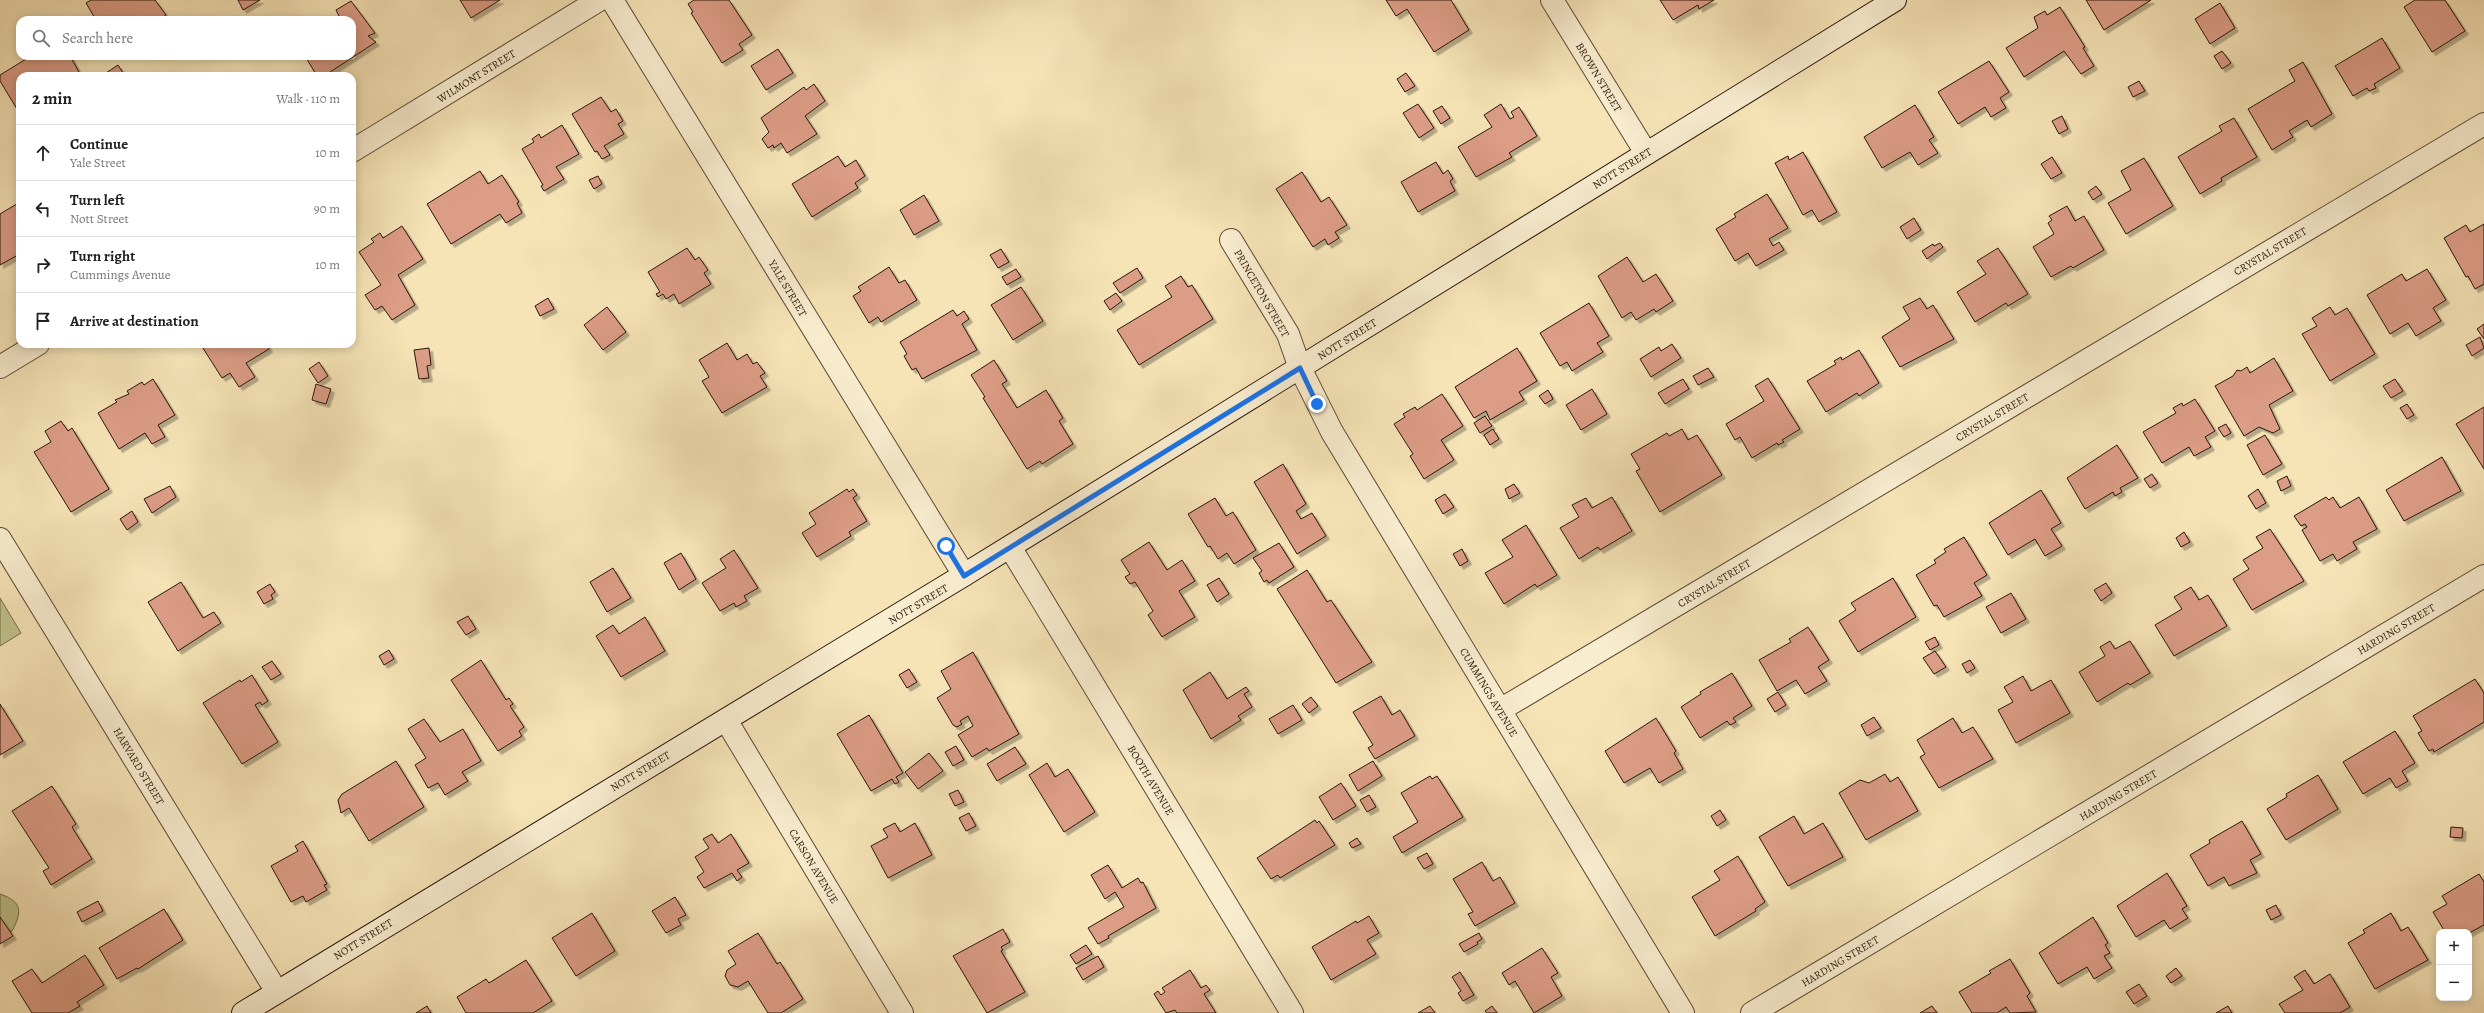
<!DOCTYPE html>
<meta charset="utf-8">
<style>
:root{--surface:#fff;--page:#f2f2f2;--text:#202124;--muted:#757577;--line:#e0e0e0}
body{margin:0;font-family:Alegreya,serif;background:var(--page);color:var(--text)}
.controls{position:absolute;right:12px;bottom:12px;display:grid;overflow:hidden;border-radius:8px;box-shadow:0 2px 10px #0003}
.controls button{width:36px;height:36px;display:grid;place-items:center;padding:0;border:0;border-bottom:1px solid var(--line);background:var(--surface);color:var(--text);font:20px sans-serif}
.stop{position:absolute;width:12px;height:12px;margin:-9px;border:3px solid #1a73e8;border-radius:50%;background:#fff}
.stop.end{background:#1a73e8;border-color:#fff;box-shadow:0 1px 4px #0008}
.list{margin:0;padding:0;list-style:none}
h2{display:flex;justify-content:space-between;align-items:center;height:52px;margin:0;padding:0 16px;font-size:17px}
h2 small{font-size:13px;font-weight:400;color:var(--muted)}
.list li{display:grid;grid-template-columns:26px 1fr auto;gap:12px;align-items:center;box-sizing:border-box;height:56px;padding:0 16px;border-top:1px solid var(--line)}
.list b{display:block;font-size:15px;white-space:nowrap}
.list p{margin:0;font-size:13px;white-space:nowrap;color:var(--muted)}
.list em{font-size:13px;font-style:normal;color:var(--muted)}
.icon{flex:none;width:22px;height:22px;fill:none;stroke:currentColor;stroke-width:2;stroke-linecap:round;stroke-linejoin:round}
.map{position:relative;flex:none;width:2484px;height:1013px;overflow:hidden}
.search{position:absolute;background:var(--surface);box-shadow:0 2px 10px #0003;left:16px;top:16px;width:340px;height:44px;display:flex;align-items:center;gap:10px;box-sizing:border-box;padding:0 14px;border-radius:12px;color:var(--muted);font-size:15px}
.panel{position:absolute;background:var(--surface);box-shadow:0 2px 10px #0003;left:16px;top:72px;width:340px;height:276px;border-radius:12px}
.map>svg:first-child{display:block}
.green{fill:#c1c28a;stroke:#756c4a}
.building{fill:#dc9d86;stroke:#291509;filter:url(#shadow)}
.lines{fill:none;stroke-linecap:round;stroke-linejoin:round}
.street-casing{stroke:#5c4934;stroke-width:24}
.secondary-casing{stroke:#291509;stroke-width:24}
.street{stroke:#f9edd0;stroke-width:22}
.secondary{stroke:#f9edd0;stroke-width:22}
.route{stroke:#1a73e8;stroke-width:5}
.labels{text-anchor:middle;stroke-width:4;stroke-linejoin:round;paint-order:stroke}
.street-label{font-size:11px;fill:#291509;stroke:#f9edd0}
</style>
<div class="map">
<svg width="2484" height="1013" viewBox="0 0 2484 1013">
<defs>
<filter id="shadow"><feDropShadow dx="3.5" dy="3.5" stdDeviation="0" flood-color="#0004"/></filter>
</defs>
<rect width="100%" height="100%" fill="#f6e4b7"/>
<filter id="stains"><feTurbulence type="fractalNoise" baseFrequency=".005" numOctaves="4"/><feColorMatrix values="0 0 0 0 .2 0 0 0 0 .09 0 0 0 0 .02 0 0 0 .5 -.17"/></filter>
<radialGradient id="worn" r=".72"><stop offset=".6" stop-color="#630" stop-opacity="0"/><stop offset="1" stop-color="#630" stop-opacity=".3"/></radialGradient>
<path class="green" d="M0,598L21,633L0,646Z
M0,894C23,902 22,912 12,931L0,935Z"/>
<path class="building" d="M91,0H155L166,15L163,17L165,20H96L86,3Z
M238,0H260L243,10Z
M460,0H500L471,18Z
M694,0H729L752,35L739,44L743,50L722,63L691,13L693,12L688,4Z
M1386,0H1451L1469,30L1434,52L1407,9L1396,16Z
M1660,0H1714L1699,9L1698,5L1673,20Z
M2086,0H2151L2104,30Z
M2415,0H2445L2465,31L2432,52L2404,7Z
M351,1L375,33L368,36L376,42L324,76H317L305,56H352V20H341L336,10Z
M2220,3L2235,28L2210,44L2195,19Z
M2060,7L2085,47L2083,48L2094,66L2081,74L2064,51L2024,77L2006,48L2038,28L2034,17L2045,11L2047,15Z
M2382,38L2400,68L2374,84L2376,88L2369,91L2367,88L2353,96L2335,66Z
M778,49L793,73L766,90L751,66Z
M2222,51L2231,63L2222,69L2214,56Z
M31,56H70L79,72L73,76H20V108L17,109L0,81V75Z
M1989,61L2009,92L2000,98L2006,108L1991,117L1985,107L1958,124L1938,92Z
M2303,62L2332,114L2311,127L2307,120L2289,131L2293,137L2272,150L2248,109L2295,81L2289,70Z
M118,65L125,76H108L106,73Z
M1406,73L1415,86L1405,92L1397,79Z
M2139,81L2145,91L2133,97L2128,87Z
M814,84L825,101L805,116L817,134L787,153L781,143L774,148L773,145L768,148L762,139L769,132L761,118L804,87L806,90Z
M601,97L611,112L616,109L623,121L618,124L624,134L604,146L610,155L602,159L597,151L595,152L572,114Z
M1418,104L1434,128L1419,138L1403,113Z
M1501,104L1510,119L1514,117L1511,112L1519,107L1537,136L1509,153L1512,157L1476,177L1458,147L1492,127L1484,115Z
M1915,105L1934,137L1929,140L1938,153L1918,165L1910,152L1882,168L1864,137Z
M1442,106L1450,118L1441,124L1433,111Z
M2062,116L2068,129L2059,134L2052,121Z
M2234,118L2257,157L2221,178L2222,181L2200,194L2178,157L2222,131L2219,126Z
M562,125L579,154L556,167L564,179L544,191L541,186L543,185L522,149L534,142L532,139L539,134L541,138Z
M1803,152L1837,212L1819,222L1812,210L1803,215L1775,163L1788,156L1789,160Z
M838,156L845,167L856,160L865,176L855,183L858,188L812,217L792,184Z
M2052,157L2062,173L2051,179L2041,164Z
M2144,158L2173,206L2126,234L2108,203L2131,190L2121,171Z
M1436,162L1443,174L1448,170L1453,179L1450,181L1455,191L1418,212L1401,182Z
M480,171L488,184L502,175L519,202L517,203L522,213L506,223L500,214L451,244L427,204Z
M1302,172L1321,202L1329,197L1347,225L1335,232L1339,238L1328,245L1325,239L1313,247L1276,189Z
M598,176L602,184L594,189L589,180Z
M2096,186L2102,194L2093,200L2088,192Z
M1767,194L1788,228L1769,239L1773,246L1779,242L1784,250L1756,266L1748,253L1735,261L1716,229L1736,217L1734,214Z
M924,195L939,221L914,235L900,210Z
M20,202V258L18,259L16,256L0,265V214Z
M2067,206L2075,221L2084,216L2104,250L2073,268L2071,266L2051,277L2033,247L2054,234L2048,223L2052,220L2049,216Z
M1914,218L1921,230L1907,239L1900,227Z
M2484,224V284L2475,289L2468,276L2466,277L2444,238L2466,225L2470,232Z
M402,226L423,259L398,275L415,305L392,320L382,306L375,310L365,295L381,285L359,252L374,242L371,239L380,233L383,238Z
M1940,243L1943,247L1927,259L1922,251L1933,244L1934,246Z
M687,248L695,260L699,257L708,270L704,273L711,284L679,304L674,294L666,299L663,294L658,297L656,294L660,292L648,272Z
M1998,248L2028,294L2008,306L2006,303L1975,322L1957,292L1986,274L1977,261Z
M1001,249L1009,262L998,268L990,255Z
M1627,257L1643,282L1656,274L1673,301L1656,312L1654,309L1636,320L1631,312L1622,318L1598,276Z
M889,267L899,283L905,280L917,300L881,322L878,317L869,323L853,296L861,291L858,287Z
M1137,268L1143,278L1120,293L1113,283Z
M1016,269L1021,277L1007,285L1002,277Z
M2427,269L2446,300L2433,308L2441,321L2416,336L2408,323L2390,334L2367,295L2402,274L2406,281Z
M1181,276L1188,287L1192,285L1213,319L1139,365L1117,330L1172,297L1165,286Z
M1021,287L1043,321L1013,340L991,305Z
M1116,293L1122,301L1110,310L1104,301Z
M548,298L554,309L540,316L535,306Z
M1920,298L1927,309L1933,305L1954,339L1900,367L1882,337L1910,319L1903,307Z
M1589,303L1609,336L1597,343L1603,352L1572,371L1567,362L1560,366L1540,333Z
M607,307L626,332L603,350L584,325Z
M2330,307L2335,315L2347,308L2375,354L2330,381L2302,334L2317,326L2312,318Z
M953,310L957,316L964,311L969,319L962,324L977,350L922,379L916,368L912,370L904,356L907,354L900,342Z
M2484,324V339L2477,329Z
M2480,337L2484,348L2472,356L2466,345Z
M727,343L737,360L747,354L753,364L757,362L765,373L760,376L767,387L722,413L702,381L709,377L699,360Z
M203,344H267L269,349L246,363L255,377L239,387L230,373L222,378L201,345Z
M1672,344L1681,358L1651,377L1640,359L1659,347L1661,351Z
M429,348L431,365L427,366L429,378L419,379L414,350Z
M1517,348L1537,381L1519,392L1524,400L1490,420L1486,411L1474,418L1455,387Z
M1859,350L1879,383L1859,396L1857,393L1826,412L1807,381L1836,364L1834,361L1841,357L1842,360Z
M2274,358L2293,391L2269,405L2280,429L2273,433L2259,427L2244,436L2215,386L2233,376L2237,370L2241,371L2247,367L2250,373Z
M994,360L1007,381L1002,384L1017,408L1046,390L1063,418L1059,421L1073,444L1042,464L1040,461L1027,469L983,398L985,397L971,375Z
M319,362L328,376L318,383L309,369Z
M1708,368L1714,377L1698,385L1693,376Z
M1768,378L1800,429L1782,440L1784,442L1778,445L1777,443L1752,458L1740,437L1735,440L1726,424L1764,401L1755,386Z
M153,379L175,415L158,425L165,437L152,444L145,433L119,449L98,413L117,402L115,400L129,394L127,391L142,382L144,385Z
M1683,379L1689,389L1665,404L1658,393Z
M2395,379L2403,391L2391,398L2383,386Z
M316,384L331,389L326,404L312,400Z
M1592,389L1607,414L1581,430L1566,405Z
M1548,390L1553,399L1545,404L1539,396Z
M1442,394L1463,426L1441,440L1454,460L1424,479L1410,456L1413,454L1394,424L1405,417L1403,414L1415,407L1417,410Z
M2195,399L2215,431L2205,437L2211,447L2194,456L2189,447L2162,463L2143,432L2176,413L2173,408L2182,403L2183,406Z
M2407,404L2414,415L2407,419L2400,408Z
M2484,407V469L2456,424Z
M1485,416L1492,426L1480,433L1474,423Z
M61,421L68,431L72,428L109,489L71,512L34,452L51,442L45,431Z
M2226,424L2231,433L2224,437L2218,428Z
M1493,429L1499,439L1490,445L1484,435Z
M1682,429L1688,440L1697,435L1722,475L1660,512L1636,471L1640,469L1631,454L1667,433L1669,436Z
M2265,435L2282,464L2263,475L2247,445Z
M2117,445L2138,478L2120,488L2122,492L2115,496L2113,492L2085,509L2067,478Z
M2442,457L2461,491L2404,521L2386,490Z
M1283,464L1306,504L1296,511L1301,519L1312,513L1326,536L1297,554L1254,482Z
M2152,474L2158,483L2150,488L2144,479Z
M2287,476L2291,486L2281,491L2277,481Z
M1514,484L1520,493L1509,499L1505,489Z
M170,486L176,497L152,513L144,499Z
M847,489L849,492L853,489L857,495L853,498L867,521L849,532L851,536L817,557L802,533L816,524L809,513Z
M2258,489L2266,503L2256,509L2248,496Z
M2041,490L2061,523L2051,529L2062,546L2045,556L2035,539L2008,555L1989,523Z
M1445,494L1454,507L1443,514L1435,500Z
M1612,497L1632,531L1600,550L1598,547L1579,559L1560,528L1579,517L1572,505L1586,498L1592,508Z
M2326,497L2329,500L2333,497L2340,508L2359,497L2377,529L2353,542L2357,549L2337,561L2333,554L2320,561L2302,530L2307,527L2305,524L2301,526L2294,516Z
M1215,498L1226,516L1233,512L1256,550L1234,564L1227,553L1218,559L1210,546L1208,547L1188,514Z
M132,511L138,522L127,530L120,519Z
M1526,525L1557,575L1537,587L1535,584L1504,604L1485,573L1513,557L1502,540Z
M2270,529L2304,581L2252,610L2233,579L2249,569L2243,560L2263,548L2256,537Z
M2184,532L2190,542L2181,547L2176,538Z
M1964,537L1987,575L1974,583L1982,596L1944,617L1937,605L1934,606L1916,575L1936,563L1934,560L1946,552L1944,549Z
M1149,542L1167,570L1182,560L1195,581L1179,591L1195,617L1162,637L1148,615L1153,611L1135,582L1130,584L1125,577L1130,574L1121,560Z
M1279,543L1294,567L1269,583L1267,580L1264,582L1259,573L1262,571L1253,558Z
M1462,549L1468,561L1460,566L1453,554Z
M734,550L758,588L744,596L747,601L736,607L734,603L720,611L702,583L726,568L720,559Z
M681,553L696,579L679,590L664,563Z
M613,568L631,598L607,612L590,582Z
M1307,570L1327,602L1331,600L1372,662L1336,683L1277,589Z
M1219,578L1229,594L1217,602L1207,585Z
M1893,578L1916,617L1858,652L1839,621L1856,610L1851,603Z
M181,582L203,618L214,612L221,623L178,651L148,602Z
M2106,583L2112,593L2101,601L2094,590Z
M270,584L275,592L271,595L273,599L264,604L257,592Z
M2191,587L2199,600L2208,595L2227,626L2174,656L2155,625L2182,609L2174,597Z
M2011,593L2026,619L2001,633L1986,607Z
M468,616L476,629L466,635L457,622Z
M645,617L665,651L621,677L596,636L613,625L619,634Z
M1808,627L1829,660L1818,667L1827,681L1805,694L1796,680L1777,691L1759,660L1791,642L1789,639Z
M1935,637L1939,645L1930,650L1925,642Z
M2110,641L2115,649L2130,641L2150,673L2130,685L2128,683L2097,702L2079,672L2105,656L2100,647Z
M389,650L394,659L384,665L379,656Z
M1935,651L1946,667L1934,674L1923,658Z
M973,652L1019,734L989,751L987,748L972,757L958,735L973,726L968,716L960,721L962,724L957,727L953,725L937,698L951,689L941,671Z
M481,660L506,700L509,698L513,704L510,706L524,727L519,731L522,736L498,751L451,680Z
M1970,660L1975,668L1967,673L1962,664Z
M272,661L281,674L271,680L262,667Z
M909,669L917,682L907,688L899,675Z
M1210,672L1227,699L1246,687L1249,691L1244,694L1252,707L1238,716L1241,720L1211,739L1183,690Z
M1732,673L1752,706L1733,718L1736,722L1730,725L1727,721L1700,738L1681,707L1701,694L1700,692Z
M252,675L268,701L262,705L260,702L255,705L278,742L242,764L203,703L240,680L241,682Z
M2023,676L2031,691L2051,680L2070,713L2016,743L1998,710L2013,702L2004,687Z
M2475,679L2484,693V722L2434,752L2433,749L2429,751L2418,733L2422,731L2413,716Z
M1778,692L1786,705L1775,712L1767,699Z
M1381,696L1392,715L1400,710L1415,736L1375,759L1368,748L1373,745L1353,712Z
M1311,697L1318,706L1309,713L1302,704Z
M0,704L23,741L0,755Z
M1293,705L1302,720L1278,734L1269,719Z
M869,715L903,773L896,777L899,782L895,784L892,779L871,791L837,734Z
M1874,717L1881,728L1867,736L1861,725Z
M1656,718L1676,751L1674,753L1683,769L1659,783L1650,768L1624,783L1605,751Z
M1953,718L1962,733L1973,727L1993,759L1939,788L1920,757L1925,754L1917,740Z
M424,719L440,742L463,729L481,761L462,772L468,781L445,795L438,783L428,788L415,765L426,758L408,729Z
M2395,731L2415,763L2402,771L2408,781L2396,788L2390,778L2363,794L2343,762Z
M956,746L964,760L953,766L945,752Z
M1015,747L1026,764L997,781L987,764Z
M929,753L943,771L918,789L905,772Z
M396,761L424,807L369,841L349,808L341,813L338,800L342,794Z
M1373,761L1382,776L1358,791L1349,775Z
M1047,763L1055,777L1068,769L1095,812L1064,832L1029,775Z
M1885,774L1890,782L1898,777L1918,811L1866,840L1839,793L1860,780L1869,783Z
M2318,775L2338,809L2286,840L2267,809L2287,797L2286,794Z
M1430,776L1432,779L1437,776L1463,817L1402,853L1393,837L1418,822L1401,793Z
M1341,783L1356,806L1333,820L1319,797Z
M52,786L76,824L72,827L92,859L51,885L43,871L49,868L12,811Z
M958,790L964,802L955,806L949,794Z
M1369,795L1376,807L1367,812L1360,800Z
M1720,810L1726,820L1717,826L1711,816Z
M969,813L976,826L966,831L959,818Z
M1794,816L1804,834L1823,823L1843,857L1788,886L1759,837Z
M1315,820L1317,823L1319,821L1335,845L1280,878L1278,875L1271,879L1257,858Z
M2242,821L2261,854L2250,860L2257,873L2229,886L2224,877L2208,886L2190,855L2210,843L2209,840Z
M895,823L900,832L915,823L932,855L888,878L871,846L888,837L883,829Z
M2451,827L2463,828L2462,838L2450,837Z
M712,834L718,843L731,834L749,863L737,870L742,877L737,881L732,873L704,888L697,877L704,872L695,857L709,848L703,839Z
M1357,838L1361,844L1352,848L1349,843Z
M303,841L327,884L324,885L327,890L306,902L303,896L291,902L271,866L298,851L295,846Z
M1427,853L1433,864L1424,869L1417,858Z
M1738,856L1765,902L1755,909L1756,911L1715,936L1692,897L1720,880L1714,871Z
M1482,862L1493,881L1500,877L1515,903L1475,926L1468,914L1473,912L1453,879Z
M1108,865L1122,888L1138,878L1141,883L1143,882L1156,908L1108,936L1109,938L1098,944L1088,928L1124,907L1115,892L1105,899L1091,875Z
M2167,873L2187,906L2182,909L2188,918L2170,929L2164,920L2136,937L2117,906Z
M2479,874L2484,882V925L2469,933L2445,932L2433,912L2447,904L2442,896Z
M675,897L686,915L678,919L681,925L666,933L652,911Z
M98,901L103,911L82,922L77,912Z
M2276,905L2281,915L2271,920L2266,910Z
M164,909L183,940L138,969L137,968L117,979L99,948Z
M592,913L615,951L576,976L552,938Z
M2391,913L2401,931L2408,927L2428,960L2375,989L2348,943L2365,933L2363,930Z
M1369,916L1379,933L1367,940L1376,954L1331,980L1312,947L1356,921L1357,923Z
M0,917L13,936L0,944Z
M2093,917L2108,943L2105,945L2110,953L2104,956L2112,968L2094,979L2087,967L2058,984L2039,953Z
M1003,929L1010,942L1001,947L1003,950L1001,951L1025,992L987,1013L953,956Z
M758,933L777,964L780,962L803,999L781,1013H768L748,981L738,987L730,985L725,976L727,970L736,964L728,951Z
M1479,933L1482,939L1477,942L1478,944L1464,952L1459,944Z
M1086,945L1092,954L1076,964L1070,955Z
M1542,948L1558,973L1551,977L1562,996L1534,1013L1515,981L1509,985L1502,973Z
M85,955L104,985L77,1002L80,1006L68,1013H32L12,981L32,969L42,983Z
M1098,956L1104,967L1083,980L1076,968Z
M2010,959L2030,993L2027,996L2036,1012L2010,1013L2006,1007L1997,1013H1972L1959,992L1991,973L1989,971Z
M526,960L552,1001L533,1013H466L457,997L486,979L489,983Z
M2176,968L2182,976L2171,983L2166,976Z
M1190,970L1201,988L1206,985L1210,990L1204,994L1216,1013H1177L1175,1010L1166,1013L1154,994L1158,991L1161,995L1165,992L1162,988Z
M2305,970L2314,984L2330,974L2350,1007L2340,1013H2285L2279,1004L2303,990L2294,977Z
M1460,972L1474,995L1463,1001L1458,993L1461,991L1452,977Z
M2139,984L2147,996L2134,1004L2126,992Z
M427,1006L431,1013H416Z
M1430,1006L1435,1013H1418Z
M1492,1006L1497,1013H1487L1485,1011Z
M1932,1006L1937,1013H1920Z
M2228,1006L2232,1013H2216Z"/>
<g class="lines">
<g class="street-casing">
<path id="street" d="M612,0L964,575
M1552,0L1646,153
M352,151L599,0
M1231,240L1288,334L1300,368L1332,432L1683,1013
M0,367L38,344
M0,539L277,992
M1010,547L1292,1013
M1500,710L2484,124
M726,720L902,1013
M1752,1013L2484,576"/>
</g>
<g class="secondary-casing">
<path id="secondary" d="M243,1013L964,575L1895,0"/>
</g>
<use href="#street" class="street"/>
<use href="#secondary" class="secondary"/>
</g>
<g class="lines">
<path class="route" d="M946,546L964,576L1300,368L1317,404"/>
</g>
<g class="labels">
<g class="street-label">
<text transform="translate(476 76) rotate(-32)" y="4">WILMONT STREET</text>
<text transform="translate(1599 77) rotate(59)" y="4">BROWN STREET</text>
<text transform="translate(1622 168) rotate(-32)" y="4">NOTT STREET</text>
<text transform="translate(2270 251) rotate(-31)" y="4">CRYSTAL STREET</text>
<text transform="translate(788 288) rotate(59)" y="4">YALE STREET</text>
<text transform="translate(1262 293) rotate(60)" y="4">PRINCETON STREET</text>
<text transform="translate(1347 339) rotate(-32)" y="4">NOTT STREET</text>
<text transform="translate(1992 417) rotate(-31)" y="4">CRYSTAL STREET</text>
<text transform="translate(1714 583) rotate(-31)" y="4">CRYSTAL STREET</text>
<text transform="translate(918 604) rotate(-31)" y="4">NOTT STREET</text>
<text transform="translate(2396 629) rotate(-31)" y="4">HARDING STREET</text>
<text transform="translate(1489 692) rotate(59)" y="4">CUMMINGS AVENUE</text>
<text transform="translate(139 766) rotate(59)" y="4">HARVARD STREET</text>
<text transform="translate(640 771) rotate(-31)" y="4">NOTT STREET</text>
<text transform="translate(1151 780) rotate(59)" y="4">BOOTH AVENUE</text>
<text transform="translate(2118 795) rotate(-31)" y="4">HARDING STREET</text>
<text transform="translate(814 866) rotate(59)" y="4">CARSON AVENUE</text>
<text transform="translate(363 939) rotate(-32)" y="4">NOTT STREET</text>
<text transform="translate(1840 961) rotate(-31)" y="4">HARDING STREET</text>
</g>
</g>
<rect width="100%" height="100%" filter="url(#stains)"/>
<rect width="100%" height="100%" fill="url(#worn)"/>
</svg>
<div class="controls">
<button>+</button>
<button>−</button>
</div>
<div class="stop" style="left:946px;top:546px"></div>
<div class="stop end" style="left:1317px;top:404px"></div>
<div class="search"><svg class="icon" aria-label="search" viewBox="0 0 24 24"><circle cx="10" cy="10" r="6"/><path d="M15 15l6 6"/></svg>Search here</div>
<section class="panel">
<h2>2 min<small>Walk · 110 m</small></h2>
<ul class="list">
<li><svg class="icon" aria-label="ahead" viewBox="0 0 24 24"><path d="M12 20V5M6 11l6-6 6 6"/></svg><div><b>Continue</b><p>Yale Street</p></div><em>10 m</em></li>
<li><svg class="icon" aria-label="left" viewBox="0 0 24 24"><path d="M17 20v-9H6M10 6l-5 5 5 5"/></svg><div><b>Turn left</b><p>Nott Street</p></div><em>90 m</em></li>
<li><svg class="icon" aria-label="right" viewBox="0 0 24 24"><path d="M7 20v-9h11M14 6l5 5-5 5"/></svg><div><b>Turn right</b><p>Cummings Avenue</p></div><em>10 m</em></li>
<li><svg class="icon" aria-label="arrive" viewBox="0 0 24 24"><path d="M6 21V4h12l-3 4 3 4H6"/></svg><div><b>Arrive at destination</b></div></li>
</ul>
</section>
</div>
